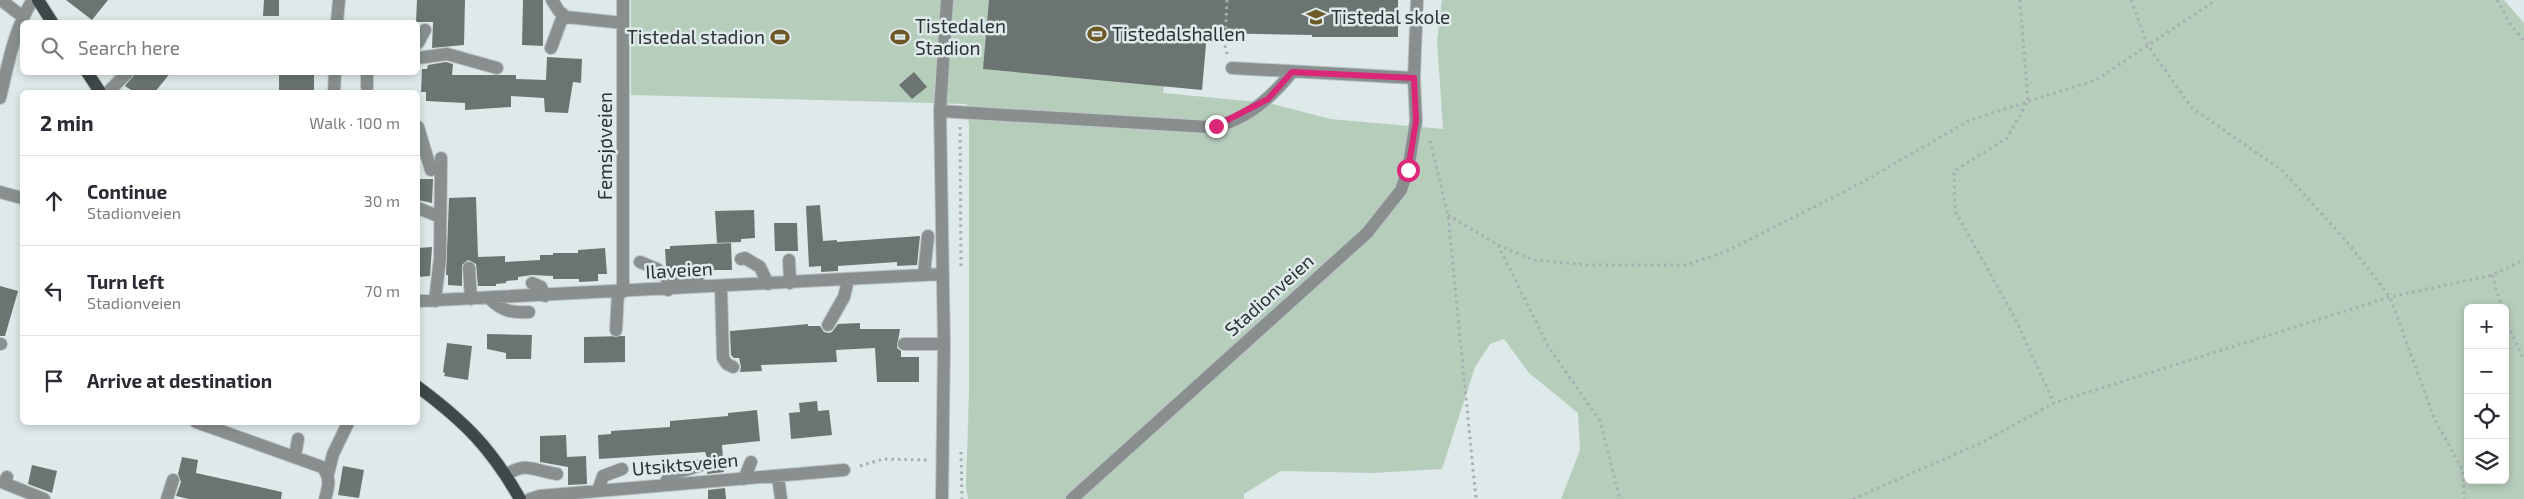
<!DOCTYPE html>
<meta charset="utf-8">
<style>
:root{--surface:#fff;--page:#f7f7f7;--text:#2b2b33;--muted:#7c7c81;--line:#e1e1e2}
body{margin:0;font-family:"Exo 2",sans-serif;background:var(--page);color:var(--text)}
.controls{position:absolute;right:15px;bottom:15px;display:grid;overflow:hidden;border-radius:8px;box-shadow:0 2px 8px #0003}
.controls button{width:45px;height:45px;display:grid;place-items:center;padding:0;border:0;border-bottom:1px solid var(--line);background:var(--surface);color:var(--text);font:25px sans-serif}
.stop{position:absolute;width:15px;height:15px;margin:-11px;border:4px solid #db2777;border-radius:50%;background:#fff}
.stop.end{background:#db2777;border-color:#fff;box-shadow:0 1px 5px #0008}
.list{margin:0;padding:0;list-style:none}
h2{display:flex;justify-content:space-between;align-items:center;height:65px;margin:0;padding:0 20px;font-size:21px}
h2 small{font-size:16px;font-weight:400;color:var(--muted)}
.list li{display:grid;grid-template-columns:32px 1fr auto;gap:15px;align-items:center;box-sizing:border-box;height:90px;padding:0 20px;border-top:1px solid var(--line)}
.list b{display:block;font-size:19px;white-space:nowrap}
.list p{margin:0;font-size:16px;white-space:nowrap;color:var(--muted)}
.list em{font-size:16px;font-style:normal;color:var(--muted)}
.icon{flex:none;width:28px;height:28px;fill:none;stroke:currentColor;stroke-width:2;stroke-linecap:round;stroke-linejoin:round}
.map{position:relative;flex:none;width:2524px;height:499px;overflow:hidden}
.search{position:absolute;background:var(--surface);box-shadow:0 2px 8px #0003;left:20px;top:20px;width:400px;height:55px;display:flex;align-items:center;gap:12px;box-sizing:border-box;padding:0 18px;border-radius:8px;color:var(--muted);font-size:19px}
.panel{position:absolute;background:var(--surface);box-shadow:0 2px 8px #0003;left:20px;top:90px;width:400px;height:335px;border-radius:8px}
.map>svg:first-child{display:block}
.green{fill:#b7cdbc;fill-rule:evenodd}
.building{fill:#6b7471}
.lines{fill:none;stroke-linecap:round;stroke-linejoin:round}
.minor-casing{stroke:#bbc4c4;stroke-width:14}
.major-casing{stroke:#bbc4c4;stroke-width:14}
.path{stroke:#a6afaf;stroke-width:3;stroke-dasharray:2.5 4;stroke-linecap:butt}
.minor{stroke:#898e8f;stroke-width:12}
.major{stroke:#3f4749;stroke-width:12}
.route{stroke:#db2777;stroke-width:6}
.labels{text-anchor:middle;stroke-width:5;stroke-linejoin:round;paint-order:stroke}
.poi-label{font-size:19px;fill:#2e3232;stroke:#dee9e9;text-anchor:start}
.street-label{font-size:19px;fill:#2e3232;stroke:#dee9e9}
</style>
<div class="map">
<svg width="2524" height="499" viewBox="0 0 2524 499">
<rect width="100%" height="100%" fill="#dee9e9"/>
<path class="green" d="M631,0H1174L1163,93L1269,103L1330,119L1443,129L1437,41L1442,0H2504L2524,23V499H1561L1580,450L1578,413L1529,373L1504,339L1490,344L1475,367L1442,469L1372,473L1281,471L1244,494V499H968L966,486L969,393V127L967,104L631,95ZM2468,308H2505V480H2468Z"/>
<path class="building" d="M66,0H108L92,20Z
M264,0H279V16H263Z
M417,0H465L464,45L432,48L433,22H416Z
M523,0H543V46L522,45Z
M989,0H1398V37H1312V35L1207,33L1202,90L983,69Z
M547,57L582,59L581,83L573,82L568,113L545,112L544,98L511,96V107L465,110V103L426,101V92H421L422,69H427L428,65L446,62L453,64L452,75H516V79L546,80Z
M136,72H171L155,92H134L125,86Z
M279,72H314V92H279Z
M914,72L927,87L912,99L899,85Z
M418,179H433L432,203L418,200Z
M476,197L478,257L505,256V262L540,260V255H553V253H578V250L605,248L607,274H598V281L579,282V279H553V276L532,275L518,277V280L506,281V283L496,284V286H478L476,264L468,260L462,265V286L448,285V275H446L449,198Z
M820,205L823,241L837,240V242L920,236L917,265L897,266V262L838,266V271L821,272V266L809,267L806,206Z
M754,210L755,238L741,239V242L717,243L715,211Z
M774,223H797L798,251H775Z
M731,243L732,270H670L666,266L665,249H670V246Z
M432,247L430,276L418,277V248Z
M0,286L18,291L5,336H0Z
M860,323V329H900L897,348L901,351V357H919V382H877L875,348L836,350L837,362L761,365L762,371L740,372L741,367L739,358H734L731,355L730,331L808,324V326H820L824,332L829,333L832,332L838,324Z
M487,334L532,335L531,359H506V353L487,349Z
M625,336V362L584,363V337Z
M447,343L472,346L468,380L444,376L445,373L443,372Z
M817,401L818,411L829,410L832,435L791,439L789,413L800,412L799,403Z
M757,410L760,441L722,445L724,472L707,474L709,463L705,452L599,459L598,435L611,434V431L670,427V421L728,416V413Z
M566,435L567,457L586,456L587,484L568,485V467L540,462V436Z
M182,457L198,460L196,473L282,492L281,499H189L176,496L181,482L178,474Z
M32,465L57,471L52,493L28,484Z
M343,466L364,470L359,498L338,495Z
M725,488L726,499H708V490Z"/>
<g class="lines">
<g class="minor-casing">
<path id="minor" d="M1,0L23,17
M552,0L559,11L566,17
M623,0V292
M337,22L339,0
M418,43L425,30
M551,48L561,21L566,17L623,23
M418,58L447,54L497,68
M1232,68L1414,78
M367,87V72
M108,92L128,72
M334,92L335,72
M0,98C8,65 14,28 33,0
M940,111L1209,127C1243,123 1272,97 1292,72
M418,127L431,170
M0,192L22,198
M418,208L440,217
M741,259L745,258L760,267L768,284
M789,260L790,283
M640,262L657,269L670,282
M469,268L471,299
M924,274L928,236
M532,283L541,287L545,296
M721,287L723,358L727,364L733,367
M668,290L670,282L678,278H698
M489,298C502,311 511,313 529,312
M418,301L943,274
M435,301L440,258L441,158
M828,325L844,297L848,280
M616,330L618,292
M0,344H1
M904,344H944
M196,422L322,467C331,477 329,486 325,499
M295,456L298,439
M328,474L333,454L348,423
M506,475C526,461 535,471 557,474
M778,476L781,499
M7,477L4,483L44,499
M744,479L751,462
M665,484L670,475L701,465
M598,491L603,476L622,469
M167,499L173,480
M530,499L540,496L844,470
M942,499L944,344L940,111L947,0
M1072,499L1367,233L1401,190L1408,170L1416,121L1414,78L1417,0"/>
</g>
<g class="major-casing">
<path id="major" d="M38,0L52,22
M87,72L100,92
M418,387C465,422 491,448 520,499"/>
</g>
<path class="path" d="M1227,0L1225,46L1227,54
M2020,0L2028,101L2007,138L1954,171L1955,211L2015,318L2054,403
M2131,0L2148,46L2192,108L2283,171L2348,243L2390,297L2434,418L2463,471L2464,499
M2497,0L2511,25L2524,41
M960,127L961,266
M1430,141L1448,215L1476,499
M1448,215L1498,245L1534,260L1588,265H1686L1725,252L1861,183L1970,120L2096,80L2216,0
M1498,245L1548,346L1600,421L1620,499
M2492,275L2502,308
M2505,319L2524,360
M961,452L962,499
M860,466L883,459L927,460
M1853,499L1981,443L2054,403L2390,297L2492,275L2524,260"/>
<use href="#minor" class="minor"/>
<use href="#major" class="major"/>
</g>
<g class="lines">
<path class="route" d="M1216,126L1268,99L1292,72L1414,78L1416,121L1408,170"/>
</g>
<defs>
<g id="school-bare" transform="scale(1.5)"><path d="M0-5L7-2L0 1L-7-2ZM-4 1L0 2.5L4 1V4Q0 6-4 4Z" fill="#6e5a29" stroke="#dee9e9" stroke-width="2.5" paint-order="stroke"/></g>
<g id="stadium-bare" transform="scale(1.5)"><path d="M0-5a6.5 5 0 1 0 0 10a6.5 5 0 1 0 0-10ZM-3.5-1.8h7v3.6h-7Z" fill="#6e5a29" stroke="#dee9e9" stroke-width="2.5" paint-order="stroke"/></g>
</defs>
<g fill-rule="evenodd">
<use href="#school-bare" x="1316" y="17"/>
<use href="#stadium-bare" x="1097" y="34"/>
<use href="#stadium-bare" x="780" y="37"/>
<use href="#stadium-bare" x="900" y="37"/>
</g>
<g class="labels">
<g class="poi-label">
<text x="1331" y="24">Tistedal skole</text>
<text x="915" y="33">Tistedalen<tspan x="915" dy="22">Stadion</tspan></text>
<text x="1112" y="41">Tistedalshallen</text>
<text x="765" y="44" text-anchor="end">Tistedal stadion</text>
</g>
<g class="street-label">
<text transform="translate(605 146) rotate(-90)" y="7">Femsjøveien</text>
<text transform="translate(679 270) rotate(-3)" y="7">Ilaveien</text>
<text transform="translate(1269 295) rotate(-42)" y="7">Stadionveien</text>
<text transform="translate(685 464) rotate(-5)" y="7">Utsiktsveien</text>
</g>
</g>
</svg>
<div class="controls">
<button>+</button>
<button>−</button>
<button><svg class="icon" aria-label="locate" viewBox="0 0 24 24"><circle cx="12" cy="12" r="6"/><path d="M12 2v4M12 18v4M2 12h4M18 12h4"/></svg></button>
<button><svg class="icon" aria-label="layers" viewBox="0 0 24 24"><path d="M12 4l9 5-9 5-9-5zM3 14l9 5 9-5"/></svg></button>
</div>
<div class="stop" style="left:1408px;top:170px"></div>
<div class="stop end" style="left:1216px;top:126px"></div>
<div class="search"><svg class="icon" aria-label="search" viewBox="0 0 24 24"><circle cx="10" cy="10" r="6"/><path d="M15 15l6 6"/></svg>Search here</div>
<section class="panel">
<h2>2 min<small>Walk · 100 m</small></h2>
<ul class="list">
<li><svg class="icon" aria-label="ahead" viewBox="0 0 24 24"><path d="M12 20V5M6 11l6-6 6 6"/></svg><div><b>Continue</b><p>Stadionveien</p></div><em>30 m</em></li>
<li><svg class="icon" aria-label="left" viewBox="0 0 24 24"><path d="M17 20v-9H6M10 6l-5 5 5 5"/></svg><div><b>Turn left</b><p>Stadionveien</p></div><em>70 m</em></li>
<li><svg class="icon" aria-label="arrive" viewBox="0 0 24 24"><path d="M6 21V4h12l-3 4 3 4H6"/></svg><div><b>Arrive at destination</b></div></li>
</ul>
</section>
</div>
